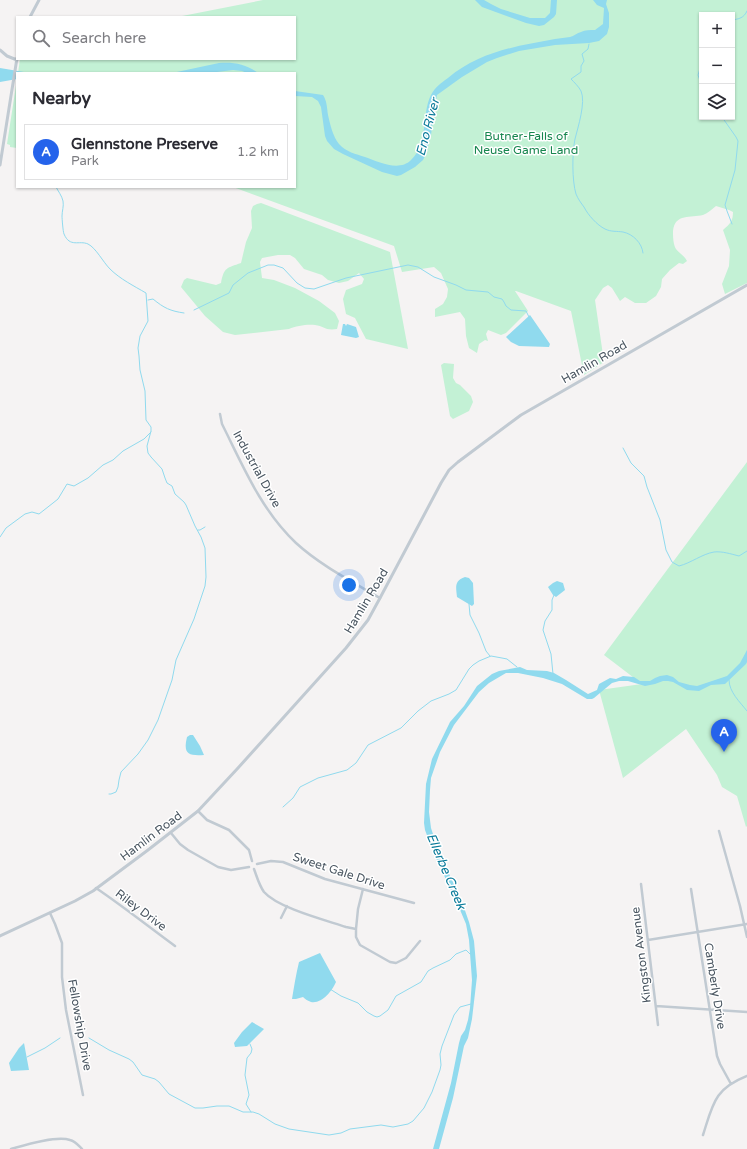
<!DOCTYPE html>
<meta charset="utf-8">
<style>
:root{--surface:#fff;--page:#f2f2f3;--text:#2b2b33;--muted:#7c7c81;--line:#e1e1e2;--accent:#2563eb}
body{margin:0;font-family:"Varela Round",sans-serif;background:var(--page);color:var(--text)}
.controls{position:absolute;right:12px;top:12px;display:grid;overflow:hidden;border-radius:0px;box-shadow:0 1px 3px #0004}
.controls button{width:36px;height:36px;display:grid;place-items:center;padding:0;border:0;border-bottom:1px solid var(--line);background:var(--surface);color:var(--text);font:20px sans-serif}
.you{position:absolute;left:349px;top:585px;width:14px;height:14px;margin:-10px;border:3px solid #fff;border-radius:50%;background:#1a73e8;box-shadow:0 0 0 6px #1a73e833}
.badge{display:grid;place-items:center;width:26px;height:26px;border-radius:50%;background:var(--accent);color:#fff;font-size:13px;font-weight:700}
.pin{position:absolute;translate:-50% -33px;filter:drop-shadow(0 1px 2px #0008)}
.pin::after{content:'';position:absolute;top:21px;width:14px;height:12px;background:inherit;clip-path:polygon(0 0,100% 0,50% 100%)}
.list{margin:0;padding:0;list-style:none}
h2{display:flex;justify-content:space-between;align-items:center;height:52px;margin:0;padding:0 16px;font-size:17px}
h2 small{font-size:13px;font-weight:400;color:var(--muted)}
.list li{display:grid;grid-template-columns:26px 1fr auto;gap:12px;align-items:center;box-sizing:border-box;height:56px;margin:0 8px 8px;padding:0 8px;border:1px solid var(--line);border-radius:0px}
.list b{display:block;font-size:15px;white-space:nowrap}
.list p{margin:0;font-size:13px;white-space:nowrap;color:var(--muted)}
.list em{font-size:13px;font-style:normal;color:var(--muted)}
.icon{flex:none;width:22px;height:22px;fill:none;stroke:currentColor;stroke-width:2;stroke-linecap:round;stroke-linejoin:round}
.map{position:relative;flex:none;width:747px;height:1149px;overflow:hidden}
.search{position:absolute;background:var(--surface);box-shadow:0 1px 3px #0004;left:16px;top:16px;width:280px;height:44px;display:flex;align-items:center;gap:10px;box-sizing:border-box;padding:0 14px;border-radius:0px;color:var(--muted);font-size:15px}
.panel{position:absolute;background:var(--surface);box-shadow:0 1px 3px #0004;left:16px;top:72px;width:280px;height:116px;border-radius:0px}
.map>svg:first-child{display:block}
.green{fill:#c3f1d5;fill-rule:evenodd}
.water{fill:#90daee}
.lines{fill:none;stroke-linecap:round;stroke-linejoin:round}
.stream{stroke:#90daee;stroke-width:1}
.minor{stroke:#c1cad2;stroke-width:2.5}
.tertiary{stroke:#c1cad2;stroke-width:3}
.labels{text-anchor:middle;stroke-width:3;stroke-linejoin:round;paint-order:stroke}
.park-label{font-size:12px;fill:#17864f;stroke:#fff}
.street-label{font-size:12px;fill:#4a5661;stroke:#fff}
.water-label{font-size:13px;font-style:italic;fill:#0c7c9b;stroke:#fff}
</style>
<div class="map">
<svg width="747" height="1149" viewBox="0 0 747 1149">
<rect width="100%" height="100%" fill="#f5f3f3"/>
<path class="green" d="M263,0H747V283L725,294L722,284L729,266L730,250L723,230C730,224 733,221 733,212L729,210L716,206C712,209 708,213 703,215C691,218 675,213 673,231C673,235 673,240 674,244C676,253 683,253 687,261L683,264L679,263L670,270L662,279L661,287L656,296L646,303H635L625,297L620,301L612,288L608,285L603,288L595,300L604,362L584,375L571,311L516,291H515L528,311L506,333L501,335L488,330L486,334L488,341L485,340L479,344L477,353L469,348L466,336L465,319L460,312L435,317V309L443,304L447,297L448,289L441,273L434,267L402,272L394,246L233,187H295V73H18L20,59H295V17H177ZM702,15H732V117H702Z
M17,79V148L10,147V145L7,144Z
M261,203L390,252L408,349L366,339L355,318L346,314L343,299L346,290L362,284L364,279L359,273L348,281L339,283L328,280L322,275L304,269L295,258L290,255H278L262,258L260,262L262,278L274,280L295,288L319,301L335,313L339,321L337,329C325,331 324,326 315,325C307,324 296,326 289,329L235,335L223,332L205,316L181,287L184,280L187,278L216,285L221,283C224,267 227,268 241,263L246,242L252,228L251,211L253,206L257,204Z
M444,363L454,364L453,378L456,383L460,385L471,396L473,402L469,411L453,419L450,416L441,365Z
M747,462V826L746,827L737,796L722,787L717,775L686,729L623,778L599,690L642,684L604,655Z"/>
<path class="water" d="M475,0H484L491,4L501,9L530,18H545L550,13L551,0H557L556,14L554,17L544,25L539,26L526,23L482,7Z
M593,0H607L606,4L609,13V27L607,34L599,41L589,43L555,45L519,51L497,58L487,62L462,77L437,95L434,111L431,135L426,154L423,160L415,167L401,175L397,176L382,172L343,154L334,149L327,141L325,136L321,107L318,101L312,97L295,96V91L323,95C327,101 327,108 328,115C330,124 333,137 339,144C346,152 356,154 365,157C379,162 399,172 411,160C429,143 421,115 431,95C435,87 441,83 448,78C479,52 516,46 555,39C560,38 565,38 570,37C574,36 577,33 581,32C585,30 590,30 595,30L603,24L604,8L597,5Z
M219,63C234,62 246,64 258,73H247L242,71L233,70L209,73H172Z
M0,68L30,73H17V79L0,82Z
M530,315L550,344L549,347L519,346L511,342L506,337Z
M343,324H345L346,326L347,324L356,327L359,337L356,338L341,335Z
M465,577L469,578L473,583L474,604L472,606L457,597C456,587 454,581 465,577Z
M557,581L563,583L565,590L556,597L553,595L548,587L553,583Z
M747,650V662L746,664L725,684L711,685L699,691L687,690L673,682L668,681H663L655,684L645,686L628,681H619L612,683L594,698L592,699H587L562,684L543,678L518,673H506L489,683L479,692L454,725L440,752L431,778L430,790L429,812L431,828L440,855L461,899L469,922L474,941L477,976L472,1019L468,1038L464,1046L453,1098L439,1149H433L451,1083L459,1043L461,1036L465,1030L468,1020L470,1008L472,980L469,940L466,924L458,905L434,854L425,830L424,823L426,784L432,759L450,722L464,706L477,686L492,674L499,671L520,667L527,670L547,671L554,673L566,680L588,694L597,690L599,684L610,678L616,679L623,676L634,677L640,681H650L655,678L660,676L667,675L673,677L679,682L690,685L697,686L727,676L740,663Z
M190,735H193L200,746L204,755C188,756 183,754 187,737Z
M320,953L336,982C332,991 322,1004 311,1002C308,1001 305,999 303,997L296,999H292C294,987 296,974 299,962Z
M252,1022L264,1029L247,1046L235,1047L234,1043L242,1032Z
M24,1043L29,1070L11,1071L9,1063L19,1048Z"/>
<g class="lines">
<path class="stream" d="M732,20C739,19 744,18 747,11
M589,44L588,49L582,54L584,61L581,66V72L571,79C574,82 579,87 581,91C586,102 578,127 575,139C572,153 572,181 576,194C578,199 581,203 584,207C588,215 597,225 605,229C611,232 617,231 623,232C633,234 642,243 643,253
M702,62L698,75L702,86
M722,117L736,137L738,141L735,170L725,205L727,211L732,224
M56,187C58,191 62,196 63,201C64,206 62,211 62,216C62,218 63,232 64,234C70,248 79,240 88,244C96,248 103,262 110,269C120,279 134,286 146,293L148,321L140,336L138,348L139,356L140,370L145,391L146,420L151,427V431L147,446L148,453L151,457L162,469L165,478L167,483L172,486L175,494L184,502L186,505L195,526L201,537L205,548L206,577L205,586L194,619L176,660L172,680L158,720L148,740L138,754L121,772L119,780L118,787L116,792L111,794H109
M148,300L153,299C164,308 170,311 184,313
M194,310L229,293L233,285L248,273L268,265H274L283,268L297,283L305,288L314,289L346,278L408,265L418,267L434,277L456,285L466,290L488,292L494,297L502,299L504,302L506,306L511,310L526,311L529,317
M623,448L631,463L644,476L647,487L660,520L666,550L672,562L679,566C691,563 702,554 714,552C722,551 731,554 739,556L747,551
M198,530H200L205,527
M0,537L6,528L25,514L32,512L39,514L53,503L58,499L67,484L74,486L88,478L103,465L113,460L123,451L144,439L151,432
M469,604L470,615L479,633L486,651L490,656
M553,674L551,654L543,630L545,621L552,610V600L554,595
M729,680C729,692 740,702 747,711
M283,807L293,798L300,787L318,778L347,770L356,763L368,745L401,728L418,711L431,701L449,694L456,690L469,669L473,665L479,661L491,656L502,658L507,659L517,667
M330,989L341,996L358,1003L367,1012L374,1016L377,1017L380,1016L388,1010L396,996L421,982L428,971L433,968L450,960L456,954L466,950L470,954
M89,1038L109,1050L129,1059L133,1062L142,1075L155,1079L159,1082L169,1094L195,1108H203L217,1106H229L243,1112H253L259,1114L275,1124L289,1129L329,1135L341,1133L350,1129L381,1125L393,1127L408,1124L413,1121L424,1108L432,1092L440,1070L441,1065L440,1054L442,1046L454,1015L460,1007L471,1004
M250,1044L252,1049L251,1053L247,1058L245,1075L249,1095L246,1104L251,1112
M27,1057L45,1048L60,1038"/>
<path class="minor" d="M220,414L222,424C243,466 261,510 296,543C320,565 351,581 380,598
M198,811L207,820L229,830L249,850L252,861
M719,831L740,906L747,937
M171,833L180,844L188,850L218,867L231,870L249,867
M257,864L271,861L283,862L325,879L414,903
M254,869C257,877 259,885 264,892C278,908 325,920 346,927L356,929
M641,884L658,1025
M96,888C124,907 149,927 175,946
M363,889L358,909L356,929V937L360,945L390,962L396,963L406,958L420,941
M691,889L717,1056L720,1064L731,1084
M50,913L55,924L62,943V977L66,1010L83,1095
M281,918L287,906
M648,940L747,924
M656,1006L747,1012
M703,1135C713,1104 714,1089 747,1076
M11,1149C25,1145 57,1135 70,1140C75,1141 78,1145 82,1149"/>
<path class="tertiary" d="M30,17L39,0
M0,50L7,56L17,60
M0,165L17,58
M0,936L75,901L93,891L148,850L198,811L238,768L346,648L368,620L380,598L441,483L449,470L458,462L521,415L747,285"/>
</g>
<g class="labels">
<g class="park-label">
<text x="526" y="140">Butner-Falls of<tspan x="526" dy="14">Neuse Game Land</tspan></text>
</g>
<g class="street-label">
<text transform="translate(594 362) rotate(-30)" y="4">Hamlin Road</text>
<text transform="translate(257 469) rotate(61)" y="4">Industrial Drive</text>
<text transform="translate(366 601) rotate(-59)" y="4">Hamlin Road</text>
<text transform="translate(151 836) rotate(-37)" y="4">Hamlin Road</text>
<text transform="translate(339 871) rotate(18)" y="4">Sweet Gale Drive</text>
<text transform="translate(141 910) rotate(37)" y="4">Riley Drive</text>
<text transform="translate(641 955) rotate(-97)" y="4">Kingston Avenue</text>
<text transform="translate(715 986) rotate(81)" y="4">Camberly Drive</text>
<text transform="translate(80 1025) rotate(80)" y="4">Fellowship Drive</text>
</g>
<g class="water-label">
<text transform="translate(427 127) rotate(-75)" y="5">Eno River</text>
<text transform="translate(447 871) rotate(67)" y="5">Ellerbe Creek</text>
</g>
</g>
</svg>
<div class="controls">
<button>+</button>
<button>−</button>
<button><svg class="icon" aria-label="layers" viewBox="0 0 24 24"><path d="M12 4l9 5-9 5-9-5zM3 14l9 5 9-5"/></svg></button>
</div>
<div class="you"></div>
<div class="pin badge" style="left:724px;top:752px">A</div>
<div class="search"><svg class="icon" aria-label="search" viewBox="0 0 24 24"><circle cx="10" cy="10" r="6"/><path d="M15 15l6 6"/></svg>Search here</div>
<section class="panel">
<h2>Nearby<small></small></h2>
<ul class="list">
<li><span class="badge">A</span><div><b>Glennstone Preserve</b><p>Park</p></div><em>1.2 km</em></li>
</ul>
</section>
</div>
